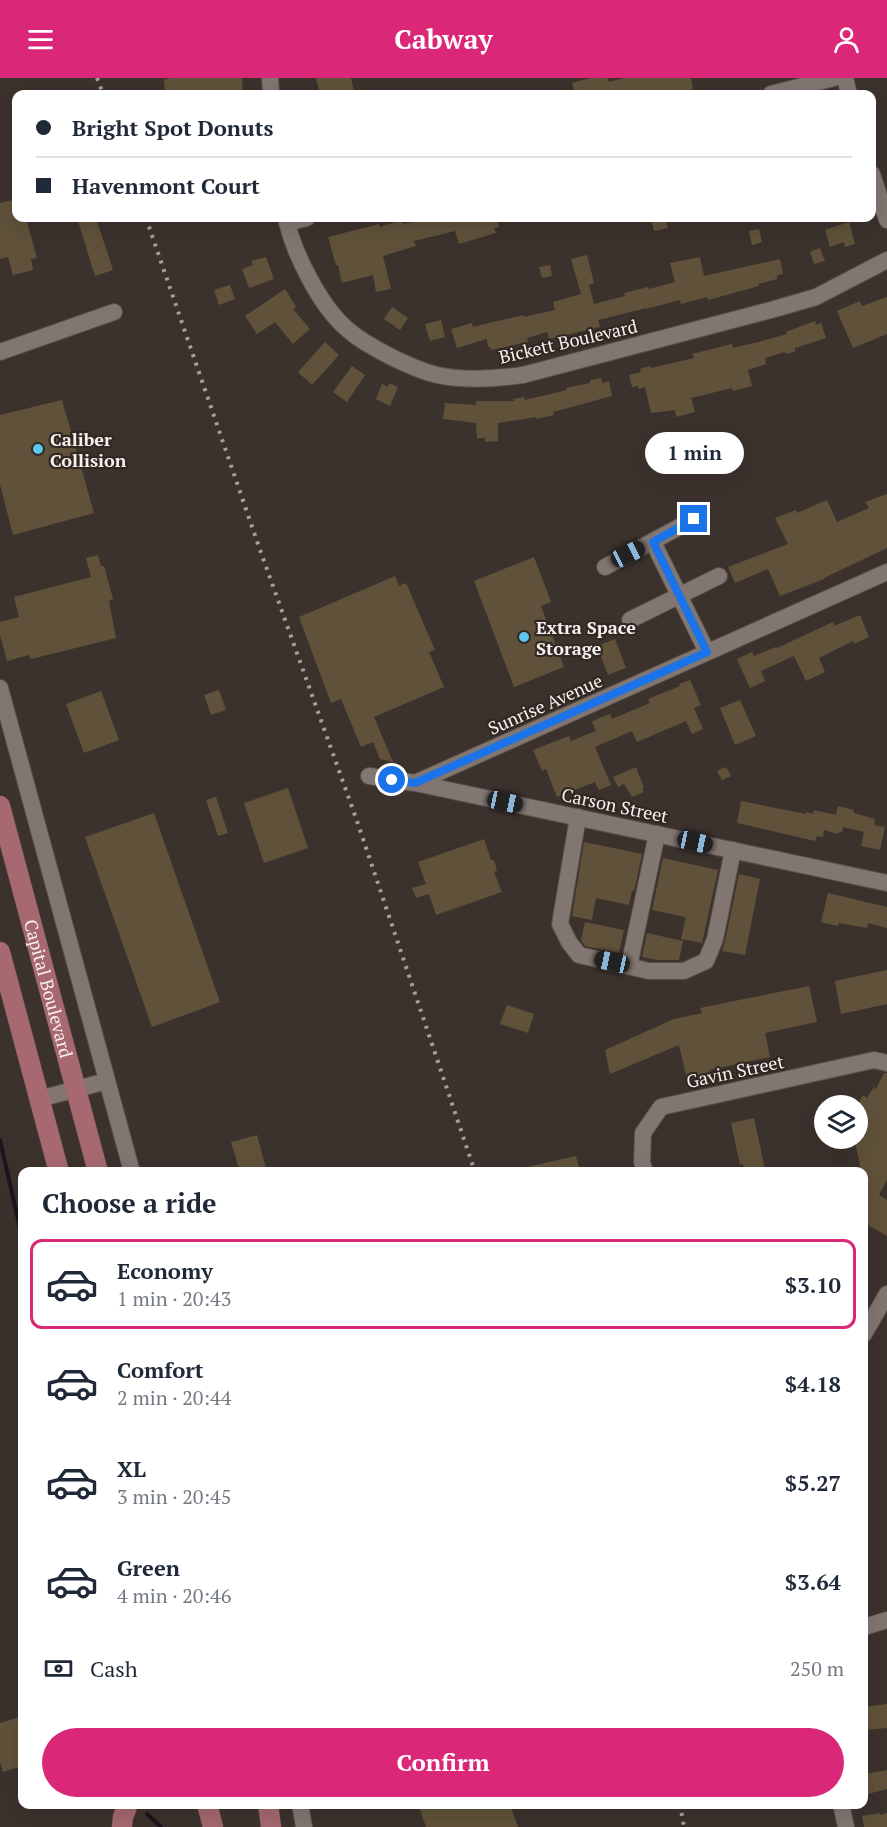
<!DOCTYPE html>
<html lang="en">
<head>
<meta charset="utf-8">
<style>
	body { margin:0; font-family:"PT Serif",serif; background:#f6f6f7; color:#1f2937; height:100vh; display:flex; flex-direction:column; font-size:22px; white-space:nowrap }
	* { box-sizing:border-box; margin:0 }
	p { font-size:20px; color:#747a83 }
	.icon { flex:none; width:33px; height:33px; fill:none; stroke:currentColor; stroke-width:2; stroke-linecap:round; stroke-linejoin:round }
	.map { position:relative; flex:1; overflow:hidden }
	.drawer { position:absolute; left:18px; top:1089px; width:850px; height:642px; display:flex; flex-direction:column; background:#fff; border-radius:12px; box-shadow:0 6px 24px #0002 }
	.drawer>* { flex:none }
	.top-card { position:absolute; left:12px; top:12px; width:864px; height:132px; border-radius:12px; box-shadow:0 6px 24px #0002; display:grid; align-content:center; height:132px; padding:0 24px; background:#fff }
	.fabs { position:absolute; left:814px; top:1017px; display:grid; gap:12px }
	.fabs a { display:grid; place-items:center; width:54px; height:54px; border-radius:50%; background:#fff; box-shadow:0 6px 24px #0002; font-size:30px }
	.end { position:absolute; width:27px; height:27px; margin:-14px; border:8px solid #1a73e8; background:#fff; box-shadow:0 0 0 3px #fff }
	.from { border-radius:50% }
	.bubble { position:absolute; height:42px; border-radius:21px; background:#fff; box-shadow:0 6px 24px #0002; font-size:20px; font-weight:700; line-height:42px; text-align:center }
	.car { position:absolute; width:18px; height:36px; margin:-18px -9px; border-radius:8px; box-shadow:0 0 4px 2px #0007; background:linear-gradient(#222 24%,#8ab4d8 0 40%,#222 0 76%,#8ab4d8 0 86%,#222 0) }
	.top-card b { display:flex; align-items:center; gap:21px; height:57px; font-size:22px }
	.top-card b+b { border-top:2px solid #e0e1e3 }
	.top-card i { width:15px; height:15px; background:#1f2937 }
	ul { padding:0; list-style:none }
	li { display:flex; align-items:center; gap:18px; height:90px; margin:0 12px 9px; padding:0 12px; border:3px solid transparent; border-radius:12px }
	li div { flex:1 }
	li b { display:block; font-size:22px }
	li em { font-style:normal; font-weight:700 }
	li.current { border-color:#db2777 }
	li>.icon { width:54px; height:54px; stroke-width:1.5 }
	h2 { padding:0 24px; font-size:27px; line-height:72px }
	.pay { display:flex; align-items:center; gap:15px; height:66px; padding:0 24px; font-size:22px }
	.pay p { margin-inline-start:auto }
	.action { display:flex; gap:12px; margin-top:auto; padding:12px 24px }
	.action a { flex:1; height:69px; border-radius:36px; background:#db2777; color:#fff; font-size:24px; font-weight:700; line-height:69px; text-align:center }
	header { display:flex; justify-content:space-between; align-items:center; height:78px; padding:0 24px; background:#db2777; color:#fff; font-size:27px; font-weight:700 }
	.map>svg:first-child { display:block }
</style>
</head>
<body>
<header><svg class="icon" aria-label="menu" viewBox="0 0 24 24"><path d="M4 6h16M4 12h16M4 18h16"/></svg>Cabway<svg class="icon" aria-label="person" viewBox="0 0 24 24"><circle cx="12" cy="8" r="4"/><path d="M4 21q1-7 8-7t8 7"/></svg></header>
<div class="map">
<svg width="887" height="1749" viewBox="0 0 887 1749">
	<rect width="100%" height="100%" fill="#3c322d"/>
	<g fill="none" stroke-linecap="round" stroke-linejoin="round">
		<g stroke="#24111f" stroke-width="4">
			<polyline points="0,1062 22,1159"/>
			<polyline points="147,1736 161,1749"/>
		</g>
	</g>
	<g fill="#60523a">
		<polygon points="170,0 242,0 243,16 165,16 164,2"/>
		<polygon points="316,0 351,0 354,13 341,16 320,16"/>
		<polygon points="591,0 607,0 609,4 624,0 691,0 693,11 679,15 678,12 662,16 649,16 648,14 637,16 575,16 572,5"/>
		<polygon points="16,121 16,140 26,140 37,180 31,181 33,192 13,197 8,179 0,181 0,125"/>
		<polygon points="77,140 96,140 113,192 95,198"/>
		<polygon points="432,140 497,140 499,149 494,150 496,155 459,166 455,153 414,163 416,168 383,178 391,211 376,214 373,197 342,205 338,187 336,187 333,177 328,159 379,146 380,149 402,142 403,146"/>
		<polygon points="658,140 665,140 668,150 654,153 651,141"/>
		<polygon points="849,144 855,166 845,169 844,164 830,169 825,152"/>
		<polygon points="759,151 762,164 752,167 749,153"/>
		<polygon points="820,170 825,183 814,186 810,174"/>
		<polygon points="587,177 594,205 589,207 594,226 625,218 624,215 648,209 649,211 675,204 670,185 700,179 704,198 780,181 783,196 777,197 777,201 758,206 759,208 730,216 708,222 707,219 681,226 680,222 646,231 646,230 598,242 600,249 549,261 547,254 527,260 528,264 491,272 490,269 488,269 487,261 457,270 451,251 472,245 473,249 523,237 524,239 555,232 553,224 581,216 571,181"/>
		<polygon points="266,179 274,201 249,210 242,191 253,187 251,183"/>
		<polygon points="550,187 552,198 542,200 539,189"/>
		<polygon points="230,207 235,221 219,227 214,212"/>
		<polygon points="285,211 296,229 293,231 310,251 293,266 275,244 257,256 245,238"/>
		<polygon points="887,219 887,256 853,270 837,233 860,223 862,228"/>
		<polygon points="392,229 408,240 400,252 384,241"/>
		<polygon points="441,242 445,259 430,263 425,246"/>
		<polygon points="815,243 816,247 821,245 826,260 795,270 795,274 786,276 785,274 765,280 766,286 748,292 752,308 733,313 732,310 691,320 695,334 676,339 675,332 651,335 645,309 639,311 638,308 632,309 629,297 641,294 640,291 650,288 651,290 694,280 692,276 732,266 733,270 762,263 787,256 786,254"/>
		<polygon points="325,264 339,277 312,307 298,294"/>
		<polygon points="352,288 365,297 347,324 333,314"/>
		<polygon points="601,300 602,305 609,303 612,318 553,334 554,337 537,341 536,339 498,345 498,363 485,364 485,360 477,360 476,345 443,341 445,325 476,327 476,323 514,323 513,321 524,319 525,322 567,312 566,310 590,305 590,302"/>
		<polygon points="389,305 398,309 390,328 376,321 382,306 388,309"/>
		<polygon points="62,322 94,435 13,457 0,406 0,337"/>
		<polygon points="887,416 887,470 824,500 824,501 780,518 768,491 735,505 728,489 788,466 775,440 796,432 797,435 827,422 837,444 869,430 865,424"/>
		<polygon points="98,477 101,488 104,488 113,521 109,523 116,560 31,581 29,577 7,583 0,557 0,544 19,539 14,519 91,499 86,480"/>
		<polygon points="534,479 551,524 541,528 564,589 514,609 474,503"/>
		<polygon points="395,498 399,508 406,505 435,572 429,574 444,609 374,639 393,684 380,681 373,664 361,669 341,621 331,625 299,539"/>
		<polygon points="860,537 869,559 854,566 853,563 819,580 825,594 806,603 794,578 761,593 765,603 750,610 737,581 752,574 754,578 776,569 777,570 833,544 834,548"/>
		<polygon points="615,561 626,590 608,597 597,568"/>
		<polygon points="690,602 701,627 694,630 703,651 692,656 686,643 637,664 632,653 595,669 611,707 599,712 595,704 557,719 546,691 542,693 533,672 569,658 571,663 596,653 592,644 597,641 610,636 612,641 650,625 648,621 680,608 679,606"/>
		<polygon points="219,612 226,632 211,637 204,617"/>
		<polygon points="101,613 119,662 84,675 66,626"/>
		<polygon points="740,622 756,658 735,667 720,630"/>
		<polygon points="636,689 644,710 642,711 644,714 632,719 624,706 618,709 613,699"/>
		<polygon points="726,689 731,698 722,702 717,693"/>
		<polygon points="288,710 308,770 264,785 244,725"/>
		<polygon points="216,719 228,755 218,758 206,722"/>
		<polygon points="741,723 806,736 806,734 813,736 814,732 836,737 838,728 854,732 854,735 875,741 874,747 885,749 880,772 861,768 864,754 843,749 842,754 839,754 838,756 824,752 823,759 817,758 815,763 737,745"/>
		<polygon points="154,735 220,924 152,949 85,759"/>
		<polygon points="484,761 491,782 494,782 497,793 494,794 502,814 436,837 429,816 416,820 412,810 426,806 418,784"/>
		<polygon points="584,764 642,776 634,813 632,813 629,827 596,820 592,842 572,838"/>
		<polygon points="663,780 718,792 702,865 681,861 686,839 652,832"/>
		<polygon points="739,796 760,801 745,877 722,873 725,863"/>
		<polygon points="828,815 887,829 887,850 868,845 867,850 839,845 838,848 821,844"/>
		<polygon points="585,844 624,852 619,875 585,868 581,862"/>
		<polygon points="647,855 683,863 679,882 658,882 642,879"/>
		<polygon points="887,892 887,926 841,936 835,903"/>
		<polygon points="809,908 817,944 765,955 770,979 709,992 710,995 687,1001 679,967 610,996 605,972 674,941 702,935 700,930"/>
		<polygon points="507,927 534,936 528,955 500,946"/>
		<polygon points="884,995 887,995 887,1102 879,1117 887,1122 887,1158 864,1145 864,1094 857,1094 860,1087 854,1060 858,1060 858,1026 863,1017 867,1020 874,1009 876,1011"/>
		<polygon points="754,1040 765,1091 744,1094 743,1086 740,1087 731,1045"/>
		<polygon points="257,1057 267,1094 240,1094 231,1064"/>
		<polygon points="576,1078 580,1094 527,1094 527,1089"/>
		<polygon points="887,1626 887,1650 864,1652 864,1629"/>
		<polygon points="22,1638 22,1688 3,1694 0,1684 0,1645"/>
		<polygon points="887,1692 887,1711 864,1717 864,1696"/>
		<polygon points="418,1726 510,1726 518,1749 426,1749"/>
		<polygon points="880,1735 880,1737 887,1735 887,1749 864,1749 862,1738"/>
	</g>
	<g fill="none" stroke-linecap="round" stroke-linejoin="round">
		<g stroke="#564e49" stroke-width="18">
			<g id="minor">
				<polyline points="270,0 271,16"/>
				<polyline points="845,0 849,16"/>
				<polyline points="771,16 834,0"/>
				<polyline points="872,96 887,142"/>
				<path d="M286 140C293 174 320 228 347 251 366 268 412 291 437 297 465 303 495 301 523 297L771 232 816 219 887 182"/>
				<polyline points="287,145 307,140"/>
				<polyline points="0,274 114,234"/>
				<polyline points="653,464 707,574"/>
				<polyline points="605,489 694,441"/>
				<polyline points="630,542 719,498"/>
				<polyline points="0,610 132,1094"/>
				<polyline points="369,698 415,705 887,805"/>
				<polyline points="415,705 887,494"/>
				<polyline points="578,739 560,846 569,864 579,877 649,893 684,893 706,883 715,861 733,772"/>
				<polyline points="629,888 657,756"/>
				<polyline points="39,1021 107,1003"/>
				<polyline points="645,1094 642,1084 643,1055 661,1029 874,982 887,985"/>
				<polyline points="864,1256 887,1216"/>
				<polyline points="864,1549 887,1542"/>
				<polyline points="300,1726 304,1749"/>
				<polyline points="841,1726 846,1749"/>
			</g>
		</g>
		<g stroke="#564e49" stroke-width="21">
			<g id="major">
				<path id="s1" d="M0 728 98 1094"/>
				<polyline points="0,874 59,1094"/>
				<polyline points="207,1726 213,1749"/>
				<polyline points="268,1726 271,1749"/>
				<polyline points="122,1749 123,1739 128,1726"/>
			</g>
		</g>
		<use href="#minor" stroke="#827671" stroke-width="16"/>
		<use href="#major" stroke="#a7686f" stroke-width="20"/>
		<g stroke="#a79f9b" stroke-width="4" stroke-dasharray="3 6" stroke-linecap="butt">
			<polyline points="97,0 103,16"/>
			<polyline points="146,140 259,469 357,743 475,1094"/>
			<polyline points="680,1726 684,1749"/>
		</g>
	</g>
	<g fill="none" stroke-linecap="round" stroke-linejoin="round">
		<polyline stroke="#1a73e8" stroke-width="8" points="392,702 415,705 707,574 653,464 694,441"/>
	</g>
	<g fill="#5cc7e8" stroke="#322823" stroke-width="2">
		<circle cx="38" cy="371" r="6"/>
		<circle cx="524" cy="559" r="6"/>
	</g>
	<g text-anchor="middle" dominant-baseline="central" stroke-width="4.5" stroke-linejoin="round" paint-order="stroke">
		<g font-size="18" fill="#f8f1ee" stroke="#322823">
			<text transform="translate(568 263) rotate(-13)">Bickett Boulevard</text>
			<text transform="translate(545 626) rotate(-24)">Sunrise Avenue</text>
			<text transform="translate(615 727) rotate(12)">Carson Street</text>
			<text stroke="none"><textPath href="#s1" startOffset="189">Capital Boulevard</textPath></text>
			<text transform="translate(735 993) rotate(-12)">Gavin Street</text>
		</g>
		<g font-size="18" font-weight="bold" fill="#f8f1ee" stroke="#322823" text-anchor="start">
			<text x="50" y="361">Caliber<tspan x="50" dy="21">Collision</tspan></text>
			<text x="536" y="549">Extra Space<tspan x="536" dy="21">Storage</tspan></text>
		</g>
	</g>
</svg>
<div class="fabs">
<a><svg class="icon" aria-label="layers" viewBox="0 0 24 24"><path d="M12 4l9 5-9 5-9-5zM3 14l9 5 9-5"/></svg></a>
</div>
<i class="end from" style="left:392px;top:702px"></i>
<i class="end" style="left:694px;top:441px"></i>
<div class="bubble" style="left:645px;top:354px;width:99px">1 min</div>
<i class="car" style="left:628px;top:476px;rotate:63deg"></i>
<i class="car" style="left:505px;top:724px;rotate:102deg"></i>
<i class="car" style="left:695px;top:764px;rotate:102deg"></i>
<i class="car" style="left:612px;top:884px;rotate:282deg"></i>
<div class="top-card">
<b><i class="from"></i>Bright Spot Donuts</b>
<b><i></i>Havenmont Court</b>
</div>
<section class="drawer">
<h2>Choose a ride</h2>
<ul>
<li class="current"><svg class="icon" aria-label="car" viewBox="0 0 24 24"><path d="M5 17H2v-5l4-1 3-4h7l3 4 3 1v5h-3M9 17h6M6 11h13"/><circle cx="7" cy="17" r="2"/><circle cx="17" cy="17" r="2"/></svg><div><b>Economy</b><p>1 min · 20:43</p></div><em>$3.10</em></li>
<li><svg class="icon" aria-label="car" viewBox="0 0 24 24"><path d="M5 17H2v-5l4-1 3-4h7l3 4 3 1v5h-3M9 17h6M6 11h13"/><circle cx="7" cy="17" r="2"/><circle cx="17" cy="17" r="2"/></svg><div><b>Comfort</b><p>2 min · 20:44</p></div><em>$4.18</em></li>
<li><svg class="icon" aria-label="car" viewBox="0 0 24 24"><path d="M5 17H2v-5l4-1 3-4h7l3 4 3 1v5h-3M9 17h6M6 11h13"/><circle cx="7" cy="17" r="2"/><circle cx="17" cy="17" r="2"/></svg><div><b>XL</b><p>3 min · 20:45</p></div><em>$5.27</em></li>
<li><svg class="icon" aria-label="car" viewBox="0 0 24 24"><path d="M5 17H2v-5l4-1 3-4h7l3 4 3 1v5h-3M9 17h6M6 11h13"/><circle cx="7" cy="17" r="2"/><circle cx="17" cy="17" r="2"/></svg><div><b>Green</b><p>4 min · 20:46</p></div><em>$3.64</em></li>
</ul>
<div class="pay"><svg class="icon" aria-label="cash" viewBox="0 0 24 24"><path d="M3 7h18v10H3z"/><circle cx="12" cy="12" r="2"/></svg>Cash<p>250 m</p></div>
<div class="action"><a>Confirm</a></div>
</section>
</div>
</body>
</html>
